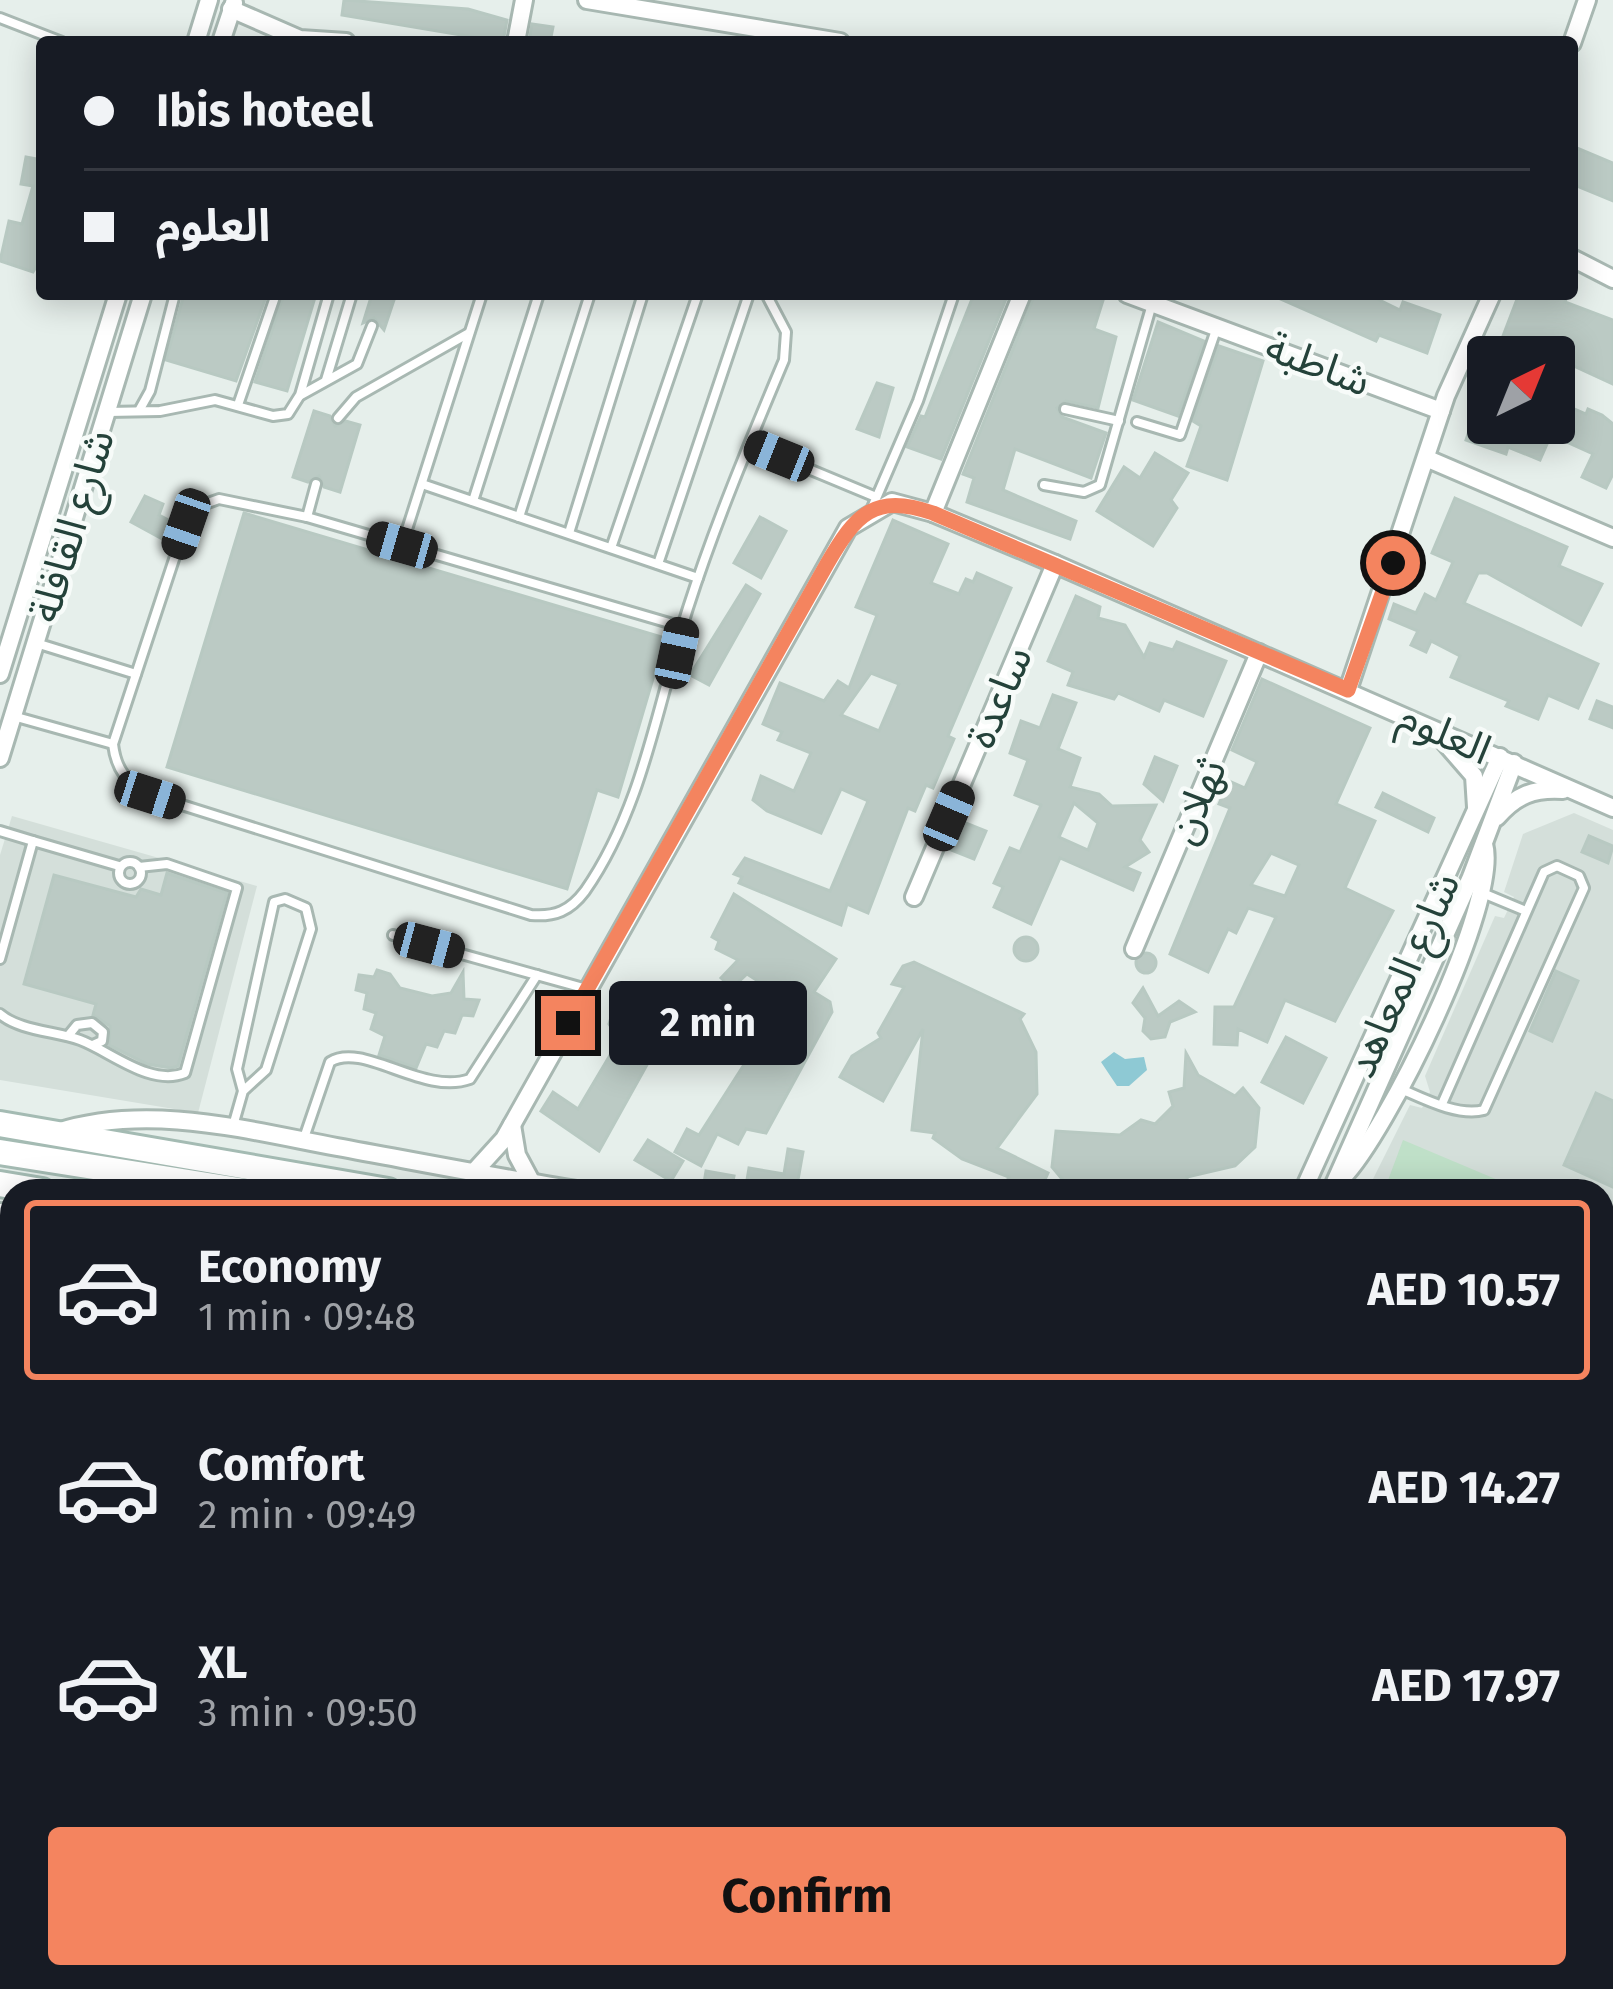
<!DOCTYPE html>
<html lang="en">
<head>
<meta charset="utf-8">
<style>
	body { margin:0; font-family:"Fira Sans","Noto Sans Arabic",sans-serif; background:#20242c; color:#f1f3f6; height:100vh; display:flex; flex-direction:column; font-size:45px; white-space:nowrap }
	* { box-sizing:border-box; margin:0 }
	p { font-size:39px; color:#9ea1a6 }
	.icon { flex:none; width:66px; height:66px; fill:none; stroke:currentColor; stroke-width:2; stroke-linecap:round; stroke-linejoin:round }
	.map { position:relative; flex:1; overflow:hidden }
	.drawer { position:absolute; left:0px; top:1179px; width:1614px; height:810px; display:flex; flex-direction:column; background:#171b24; border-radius:36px 36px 0 0; box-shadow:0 6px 30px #0003 }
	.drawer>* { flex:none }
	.guide { position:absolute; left:36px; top:36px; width:1542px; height:264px; border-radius:12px; box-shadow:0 6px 30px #0003; display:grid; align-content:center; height:264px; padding:0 48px; background:#171b24 }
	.needle { width:78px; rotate:43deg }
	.buttons { position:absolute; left:1467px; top:336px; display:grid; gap:24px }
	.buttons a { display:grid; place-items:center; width:108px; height:108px; border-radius:12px; background:#171b24; box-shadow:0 6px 30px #0003; font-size:60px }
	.end { position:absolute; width:54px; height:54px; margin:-27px; border:15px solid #f4845f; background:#111; box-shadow:0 0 0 6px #111 }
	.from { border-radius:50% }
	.bubble { position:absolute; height:84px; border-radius:12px; background:#171b24; box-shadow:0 6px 30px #0003; font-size:39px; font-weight:700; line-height:84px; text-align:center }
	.car { position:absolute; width:36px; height:72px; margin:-36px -18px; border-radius:15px; box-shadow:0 0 9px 3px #0007; background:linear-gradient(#222 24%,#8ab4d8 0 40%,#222 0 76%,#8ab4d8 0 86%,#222 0) }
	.guide b { display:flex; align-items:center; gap:42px; height:114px; font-size:45px }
	.guide b+b { border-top:3px solid #363941 }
	.guide i { width:30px; height:30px; background:#f1f3f6 }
	ul { padding:21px 0 0; list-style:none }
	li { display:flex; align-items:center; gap:36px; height:180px; margin:0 24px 18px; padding:0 24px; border:6px solid transparent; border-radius:12px }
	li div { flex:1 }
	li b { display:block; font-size:45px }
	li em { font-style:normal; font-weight:700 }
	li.selected { border-color:#f4845f }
	li>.icon { width:108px; height:108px; stroke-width:1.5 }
	.action { display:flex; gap:24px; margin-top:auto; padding:24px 48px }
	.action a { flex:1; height:138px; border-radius:12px; background:#f4845f; color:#111; font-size:48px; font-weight:700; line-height:138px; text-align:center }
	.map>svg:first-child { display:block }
</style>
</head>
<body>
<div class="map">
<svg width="1613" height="1989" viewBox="0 0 1613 1989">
	<rect width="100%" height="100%" fill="#e6efeb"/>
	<g fill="#d4dfda">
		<polygon points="1574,813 1613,830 1613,1337 1602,1334 1602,1191 1367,1191 1410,1105 1422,1108 1430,1092 1425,1076 1495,916 1504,918 1514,897 1504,892 1523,834"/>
		<polygon points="12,816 257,886 198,1113 0,1080 0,855"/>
	</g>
	<g fill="#bfe0c8">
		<polygon points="1403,1140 1524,1191 1384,1191"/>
		<polygon points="602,1977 752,1977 747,1989 600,1989"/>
	</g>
	<polygon fill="#8ec9d4" points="1114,1052 1125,1059 1144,1057 1147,1070 1129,1086 1117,1086 1101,1062"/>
	<g fill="#bbcac4" stroke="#b8c9c2" stroke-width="3" fill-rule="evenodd">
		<polygon points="344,0 468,9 507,20 503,42 342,15"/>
		<polygon points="532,24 553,27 550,42 529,42"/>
		<polygon points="1572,146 1613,163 1613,201 1572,184"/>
		<polygon points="26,157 42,160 42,257 33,272 0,261 9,221 22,224 33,186 21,184"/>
		<polygon points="184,294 267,294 236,381 166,360"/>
		<polygon points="284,294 316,294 287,391 255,382"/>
		<polygon points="372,294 396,294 384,330 374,318 363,323"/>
		<polygon points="974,294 1008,294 941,459 907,447 921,416 925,417"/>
		<polygon points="1035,294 1105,294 1094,329 1116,337 1098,408 1066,401 1057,408 1062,417 1106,433 1091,478 1015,449 1003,490 1076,521 1070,539 967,502 974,478 963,474"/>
		<polygon points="1269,294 1367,294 1400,310 1403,302 1440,315 1427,353 1379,335 1376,341"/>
		<polygon points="1519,294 1568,294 1565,302 1613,320 1613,384 1554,357 1521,357 1498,349"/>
		<polygon points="1158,322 1204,341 1178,416 1133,400"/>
		<polygon points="1219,346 1263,361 1227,480 1187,466 1201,426 1193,421"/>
		<polygon points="877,383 893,388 879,437 857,429"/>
		<polygon points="1485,383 1488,423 1554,423 1554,400 1586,414 1588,409 1602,415 1613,424 1613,474 1606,488 1582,477 1593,454 1551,435 1540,460 1508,447 1506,454 1466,440"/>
		<polygon points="314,411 330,416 335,426 346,421 360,425 340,492 324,487 319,476 308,482 293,477"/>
		<polygon points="1155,453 1188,473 1171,500 1177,508 1153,546 1097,511 1124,467 1140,478"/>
		<polygon points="145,496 163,504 159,515 172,522 164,540 131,522"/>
		<polygon points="1455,498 1567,547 1559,566 1602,584 1581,625 1487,573 1478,573 1464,603 1598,664 1578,708 1548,695 1538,719 1506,706 1509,701 1451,677 1460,656 1431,641 1426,652 1411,645 1418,631 1389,619 1394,604 1416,613 1425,594 1436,600 1453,562 1432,553"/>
		<polygon points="244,513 665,638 618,797 597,790 567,889 167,767"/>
		<polygon points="760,517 786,531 761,578 734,563"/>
		<path d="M893 520 948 544 931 583 959 594 966 579 973 582 977 573 1011 588 948 736 954 739 933 788 926 785 915 811 908 808 868 913 847 904 841 925 739 883 742 877 734 874 745 858 830 891 868 801 841 789 821 833 767 811 753 800 761 776 794 791 811 753 778 740 782 732 763 724 780 683 824 701 838 681 849 688 877 615 856 607ZM871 673 899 684 879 731 841 715Z"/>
		<polygon points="746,585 760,594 709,685 690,675"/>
		<polygon points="1076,596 1100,607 1098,618 1125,625 1144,657 1150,643 1173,650 1177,642 1226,661 1203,716 1164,700 1159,711 1118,693 1114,699 1068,685 1073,672 1048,661"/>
		<path d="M1262 679 1370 728 1336 804 1375 821 1345 888 1393 911 1335 1021 1285 1000 1267 1042 1238 1029 1237 1045 1214 1044 1215 1007H1234L1276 917 1248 908 1236 933 1228 929 1208 972 1170 954 1230 808 1219 804 1229 781 1245 788 1257 762 1232 750ZM1271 853 1299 865 1285 896 1251 885Z"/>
		<path d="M1053 695 1076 703 1058 749 1080 758 1070 787 1099 794 1112 806 1156 805 1140 840 1149 852 1125 867 1140 873 1133 890 1060 858 1031 924 994 907 1003 887 994 883 1010 848 1020 852 1041 805 1015 795 1028 760 1010 753 1021 721 1040 728ZM1074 803 1098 823 1088 850 1059 837Z"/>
		<polygon points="1597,701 1613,707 1613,728 1590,719"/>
		<polygon points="1155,757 1177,766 1163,801 1144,784"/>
		<polygon points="1383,793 1434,818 1428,832 1376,807"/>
		<polygon points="963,822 986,831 974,859 951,850"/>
		<polygon points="1589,836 1613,846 1608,863 1582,852"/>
		<polygon points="167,873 227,893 178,1066 171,1068 147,1064 109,1045 110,1026 93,1015 96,1004 24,984 54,875 136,897 141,889 161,895"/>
		<polygon points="734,894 836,959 814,992 830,1002 832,1012 766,1133 746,1129 738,1144 717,1134 701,1166 675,1152 687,1129 699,1135 754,1049 762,1054 792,1003 747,974 732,988 721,978 738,960 716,949 719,941 712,937"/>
		<circle cx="1026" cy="949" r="12"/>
		<circle cx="1146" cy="963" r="10"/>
		<polygon points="914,962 1024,1014 1020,1019 1036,1052 1037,1094 997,1148 1048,1173 1040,1191 1002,1191 1009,1177 962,1159 933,1138 935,1133 912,1130 923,1029 883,1101 840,1077 852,1056 881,1038 878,1033 904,987 892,984 903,966"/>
		<polygon points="377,970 390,974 400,988 432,996 451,993 463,972 464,999 479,1000 473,1016 462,1015 455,1033 444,1031 437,1047 426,1044 416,1068 379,1055 385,1036 371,1029 376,1013 364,1009 367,993 356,990 359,975 374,977"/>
		<polygon points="1556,971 1578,981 1552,1041 1530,1031"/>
		<polygon points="1143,988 1158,1016 1179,1001 1195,1012 1170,1022 1165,1037 1151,1039 1143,1031 1145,1018 1133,1003"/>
		<polygon points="646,989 678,1009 599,1151 541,1111 553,1092 578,1109 619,1040 609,1024 612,1014 633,1011"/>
		<polygon points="1286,1037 1326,1058 1303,1103 1262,1082"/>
		<polygon points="1186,1053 1198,1075 1235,1096 1243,1088 1259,1108 1255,1147 1235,1166 1187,1177 1188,1191 1072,1191 1052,1167 1056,1131 1120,1135 1141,1120 1155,1124 1173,1106 1169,1092 1184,1088"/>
		<polygon points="1596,1093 1613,1101 1613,1187 1564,1165"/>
		<polygon points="648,1140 683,1161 671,1181 635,1160"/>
		<polygon points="788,1149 803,1152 796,1191 746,1186 749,1168 784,1174"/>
		<polygon points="706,1171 734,1176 731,1191 703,1189"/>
	</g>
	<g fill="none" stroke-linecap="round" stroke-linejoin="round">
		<g stroke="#a8b8b2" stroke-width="14">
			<g id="service">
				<polyline points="0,18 62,42"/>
				<polyline points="326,380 352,294"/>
				<polyline points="301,395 357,364 372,326"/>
				<polyline points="238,405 276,294"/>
				<polyline points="140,409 150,391 175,294"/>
				<polyline points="1065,409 1119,421"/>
				<polyline points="108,412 160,411 215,400 273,416 288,414 300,395 329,294"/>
				<polyline points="338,418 356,397 469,333"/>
				<polyline points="1137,422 1180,435 1217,327"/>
				<polyline points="751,445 876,497"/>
				<polyline points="422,484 698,578"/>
				<polyline points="1044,485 1084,492 1100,485 1152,304"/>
				<polyline points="473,501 539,294"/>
				<polyline points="871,510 918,401 954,294"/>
				<polyline points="307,517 316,484"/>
				<polyline points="519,517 590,294"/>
				<polyline points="569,533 643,294"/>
				<polyline points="402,545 482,294"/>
				<polyline points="611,548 698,294"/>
				<polyline points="658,564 749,294"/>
				<path d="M683 627 307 517 219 499 205 504 186 523 113 744C116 770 127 783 150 795L531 915C555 917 570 911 585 891 643 808 658 702 688 608 715 524 750 441 784 360L786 332 766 294"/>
				<polyline points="36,643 136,674"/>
				<polyline points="13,716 113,744"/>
				<polyline points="0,831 33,841"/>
				<circle cx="130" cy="873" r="11"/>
				<polyline points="1485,894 1526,911"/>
				<polyline points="393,935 587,989"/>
				<polyline points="0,959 33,841 119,866"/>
				<path d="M0 1014C20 1031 55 1031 80 1040 110 1051 150 1087 185 1073L237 888 167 864 139 867"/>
				<polyline points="68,1036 77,1025 92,1023 103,1032 102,1041 93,1045"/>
				<path d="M1401 1089C1424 1099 1459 1117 1484 1110L1584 888 1579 876 1557 866 1544 872 1442 1104"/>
				<polyline points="233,1126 243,1091 237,1069 274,902 285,899 306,908 311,929 266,1070 243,1091"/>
				<path d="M304 1138 330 1062C363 1041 423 1096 470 1079L537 975"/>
				<polyline points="1602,1544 1613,1545"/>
				<polyline points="1602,1584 1613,1586"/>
			</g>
		</g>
		<g stroke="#a8b8b2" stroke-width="22">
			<g id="minor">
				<polyline points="587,0 840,42"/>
				<polyline points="231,9 300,39 346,42"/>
				<polyline points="196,42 209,0"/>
				<polyline points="221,42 234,3"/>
				<polyline points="516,42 524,0"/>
				<polyline points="1572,43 1587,0"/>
				<polyline points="1572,258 1613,279"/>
				<polyline points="1127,294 1441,411"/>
				<polyline points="1428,459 1613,538"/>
				<polyline points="933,513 1022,294"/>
				<polyline points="0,674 118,294"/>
				<polyline points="1348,690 1446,396 1492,294"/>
				<polyline points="1441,738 1474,776 1476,807"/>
				<polyline points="0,758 143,294"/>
				<path d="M1497 817C1516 795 1534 788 1563 790"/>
				<polyline points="914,897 1055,564"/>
				<polyline points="1134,949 1259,653"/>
				<polyline points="512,1125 517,1155 532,1183"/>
				<path d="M57 1132C148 1103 246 1130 337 1147 419 1162 500 1178 582 1191"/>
				<polyline points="474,1172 504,1139 848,528 892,502 933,513 1055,564 1613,808"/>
				<path d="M1342 1178C1386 1134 1501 901 1484 844"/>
				<polyline points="1303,1191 1500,757"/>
				<polyline points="1331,1191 1471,877 1514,763"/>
				<polyline points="0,1212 12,1214"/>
				<polyline points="1602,1477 1613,1479"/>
				<polyline points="0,1656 4,1659"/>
				<polyline points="0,1770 12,1776"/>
				<polyline points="875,1977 904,1989"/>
				<polyline points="1202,1977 1270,1989"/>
				<polyline points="2,1978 67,1989"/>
				<polyline points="0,1988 12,1914"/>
				<polyline points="134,1989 136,1977"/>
				<polyline points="356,1989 358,1977"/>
				<polyline points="577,1989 579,1977"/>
				<polyline points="782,1989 787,1977"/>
				<polyline points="1334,1989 1360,1989"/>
			</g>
		</g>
		<g stroke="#a8b8b2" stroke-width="27">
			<polyline id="tertiary" points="968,1989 973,1977"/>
		</g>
		<g stroke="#a4bbb3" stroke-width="30">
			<g id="secondary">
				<polyline points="0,1124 388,1191"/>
				<polyline points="0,1152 245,1191"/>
				<polyline points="0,1184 42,1191"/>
				<polyline points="1602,1376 1613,1378"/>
				<polyline points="1602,1419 1613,1421"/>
				<polyline points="1602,1446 1613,1448"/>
			</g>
		</g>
		<use href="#service" stroke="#fff" stroke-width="8"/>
		<use href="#minor" stroke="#fff" stroke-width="16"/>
		<use href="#tertiary" stroke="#fff" stroke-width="21"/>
		<use href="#secondary" stroke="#fff" stroke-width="24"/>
	</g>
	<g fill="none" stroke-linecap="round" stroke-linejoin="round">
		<path stroke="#f4845f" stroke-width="15" d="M568 1023 827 564C856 514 874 493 933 513L1348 690 1393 563"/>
	</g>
	<g text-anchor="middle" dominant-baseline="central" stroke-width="9" stroke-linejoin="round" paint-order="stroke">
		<g font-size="42" fill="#24423a" stroke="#f7fbf9">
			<text transform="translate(1318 364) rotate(21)">شاطبة</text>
			<text transform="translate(72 526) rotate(-73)">شارع القافلة</text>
			<text transform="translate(999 697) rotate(-67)">ساعدة</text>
			<text transform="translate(1445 733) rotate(24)">العلوم</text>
			<text transform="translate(1197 801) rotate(-67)">ثهلان</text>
			<text transform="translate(1403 975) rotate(-66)">شارع المعاهد</text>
		</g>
	</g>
</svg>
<div class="buttons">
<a><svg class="needle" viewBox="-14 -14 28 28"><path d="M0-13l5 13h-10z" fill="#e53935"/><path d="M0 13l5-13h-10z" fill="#9ea1a6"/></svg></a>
</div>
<i class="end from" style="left:1393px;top:563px"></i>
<i class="end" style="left:568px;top:1023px"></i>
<div class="bubble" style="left:609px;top:981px;width:198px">2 min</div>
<i class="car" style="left:779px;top:456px;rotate:292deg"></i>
<i class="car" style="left:186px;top:524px;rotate:199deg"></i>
<i class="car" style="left:402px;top:545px;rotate:286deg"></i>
<i class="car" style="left:677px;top:653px;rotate:12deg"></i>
<i class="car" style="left:150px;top:795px;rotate:108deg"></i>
<i class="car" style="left:949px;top:816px;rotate:23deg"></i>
<i class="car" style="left:429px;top:945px;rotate:105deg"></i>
<div class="guide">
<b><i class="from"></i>Ibis hoteel</b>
<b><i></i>العلوم</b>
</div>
<section class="drawer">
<ul>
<li class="selected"><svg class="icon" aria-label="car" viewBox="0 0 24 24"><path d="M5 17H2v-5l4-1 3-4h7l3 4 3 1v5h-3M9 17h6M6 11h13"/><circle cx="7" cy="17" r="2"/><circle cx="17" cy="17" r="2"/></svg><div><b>Economy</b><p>1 min · 09:48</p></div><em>AED 10.57</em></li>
<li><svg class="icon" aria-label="car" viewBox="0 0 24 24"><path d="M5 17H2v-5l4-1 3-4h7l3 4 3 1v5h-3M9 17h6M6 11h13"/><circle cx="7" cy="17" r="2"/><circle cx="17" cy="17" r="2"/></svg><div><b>Comfort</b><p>2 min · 09:49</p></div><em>AED 14.27</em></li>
<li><svg class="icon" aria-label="car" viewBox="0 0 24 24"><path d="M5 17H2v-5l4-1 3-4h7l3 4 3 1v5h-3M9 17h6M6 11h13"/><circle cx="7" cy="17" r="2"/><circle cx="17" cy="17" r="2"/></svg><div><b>XL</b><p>3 min · 09:50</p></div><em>AED 17.97</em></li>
</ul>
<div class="action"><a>Confirm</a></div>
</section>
</div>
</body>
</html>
